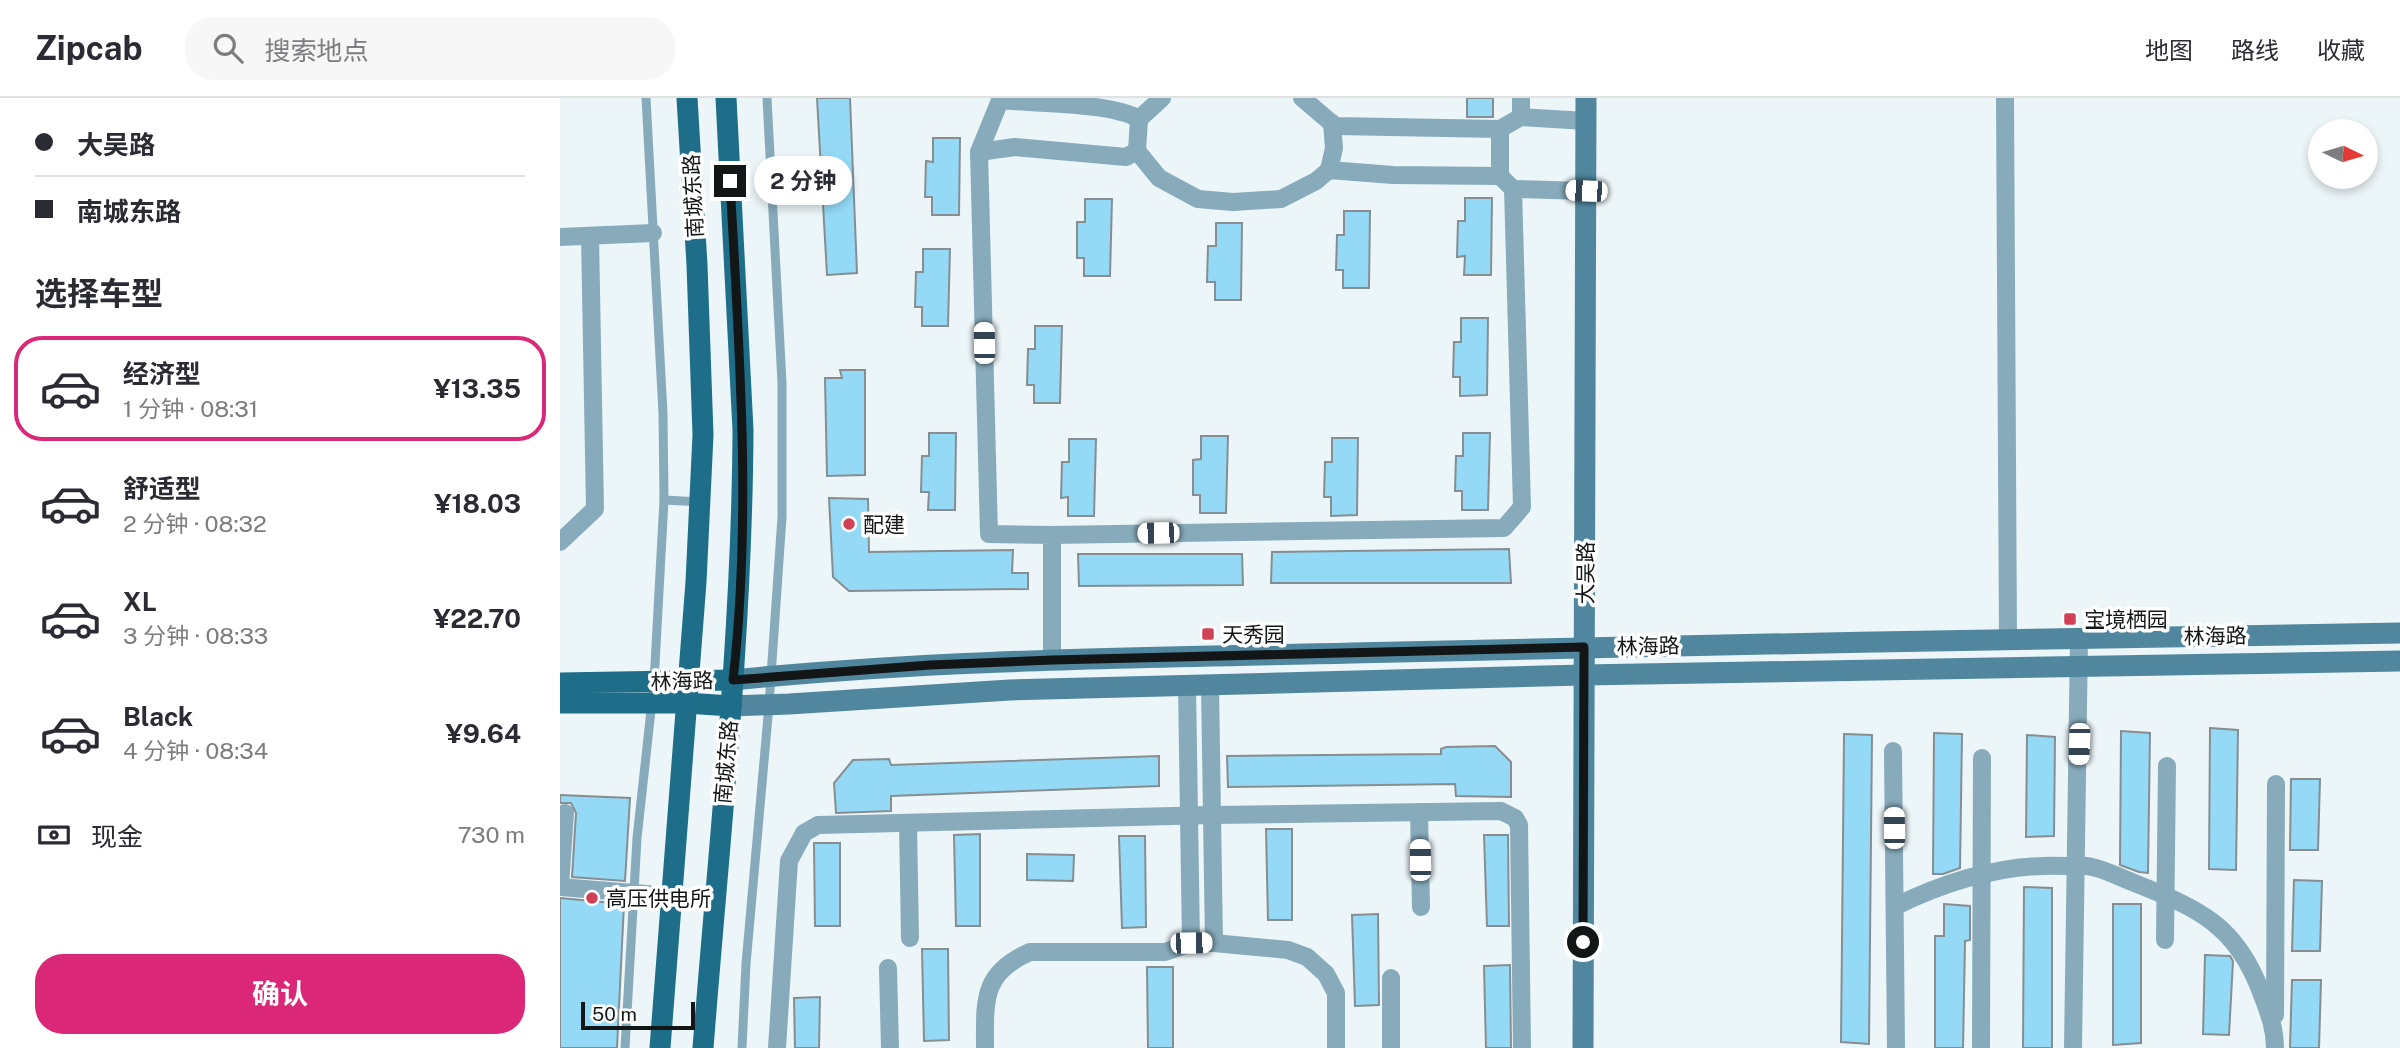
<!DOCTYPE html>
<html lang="zh">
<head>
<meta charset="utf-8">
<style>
	body { margin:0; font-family:"Public Sans","Noto Sans SC",sans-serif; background:#f7f7f7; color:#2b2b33; height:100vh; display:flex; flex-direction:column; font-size:26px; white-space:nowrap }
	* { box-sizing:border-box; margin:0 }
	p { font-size:23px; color:#7c7c81 }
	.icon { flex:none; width:38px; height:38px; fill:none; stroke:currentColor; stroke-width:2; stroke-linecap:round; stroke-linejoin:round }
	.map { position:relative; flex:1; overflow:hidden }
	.side { display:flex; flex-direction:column; background:#fff; width:560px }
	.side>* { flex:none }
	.guide { display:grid; align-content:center; height:154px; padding:0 35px; background:#fff }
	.needle { width:46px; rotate:95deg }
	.buttons { position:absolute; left:1748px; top:21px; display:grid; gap:14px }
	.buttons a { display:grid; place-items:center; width:70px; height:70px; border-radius:50%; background:#fff; box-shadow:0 4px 10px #0003; font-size:35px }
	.scale { position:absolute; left:21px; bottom:18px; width:114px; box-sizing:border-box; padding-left:7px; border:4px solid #131617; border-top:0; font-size:19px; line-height:24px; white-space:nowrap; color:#131617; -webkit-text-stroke:5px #fff; paint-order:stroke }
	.end { position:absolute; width:32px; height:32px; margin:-16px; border:9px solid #131617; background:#fff; box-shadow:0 0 0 4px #fff }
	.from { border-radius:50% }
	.bubble { position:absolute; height:49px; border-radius:24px; background:#fff; box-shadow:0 4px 10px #0003; font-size:23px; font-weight:700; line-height:49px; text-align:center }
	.car { position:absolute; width:21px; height:42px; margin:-21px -10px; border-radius:9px; box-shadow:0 0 5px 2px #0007; background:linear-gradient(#fff 24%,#345 0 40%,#fff 0 76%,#345 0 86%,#fff 0) }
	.guide b { display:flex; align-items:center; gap:24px; height:66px; font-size:26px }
	.guide b+b { border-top:2px solid #e1e1e2 }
	.guide i { width:18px; height:18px; background:#2b2b33 }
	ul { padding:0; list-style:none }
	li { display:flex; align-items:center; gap:21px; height:105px; margin:0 14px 10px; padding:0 21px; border:4px solid transparent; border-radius:28px }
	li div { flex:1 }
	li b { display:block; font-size:26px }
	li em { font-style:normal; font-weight:700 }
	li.active { border-color:#db2777 }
	li>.icon { width:63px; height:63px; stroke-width:1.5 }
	h2 { padding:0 35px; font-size:32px; line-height:84px }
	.pay { display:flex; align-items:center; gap:18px; height:77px; padding:0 35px; font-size:26px }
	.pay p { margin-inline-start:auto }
	.cta { display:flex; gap:14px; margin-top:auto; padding:14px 35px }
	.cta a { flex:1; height:80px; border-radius:28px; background:#db2777; color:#fff; font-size:28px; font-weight:700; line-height:80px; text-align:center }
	header { display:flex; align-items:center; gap:42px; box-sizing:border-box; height:98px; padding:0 35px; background:#fff; border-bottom:2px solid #e1e1e2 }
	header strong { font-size:33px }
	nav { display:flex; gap:38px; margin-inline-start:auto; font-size:24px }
	.search { width:490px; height:63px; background:#f7f7f7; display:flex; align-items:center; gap:18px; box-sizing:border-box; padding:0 24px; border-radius:28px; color:#7c7c81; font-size:26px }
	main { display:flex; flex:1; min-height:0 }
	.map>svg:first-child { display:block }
</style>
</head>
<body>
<header>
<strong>Zipcab</strong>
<div class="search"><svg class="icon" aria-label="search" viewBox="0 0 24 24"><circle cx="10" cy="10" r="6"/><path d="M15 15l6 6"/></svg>搜索地点</div>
<nav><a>地图</a><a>路线</a><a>收藏</a></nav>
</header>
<main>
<section class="side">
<div class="guide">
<b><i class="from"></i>大吴路</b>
<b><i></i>南城东路</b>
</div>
<h2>选择车型</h2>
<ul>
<li class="active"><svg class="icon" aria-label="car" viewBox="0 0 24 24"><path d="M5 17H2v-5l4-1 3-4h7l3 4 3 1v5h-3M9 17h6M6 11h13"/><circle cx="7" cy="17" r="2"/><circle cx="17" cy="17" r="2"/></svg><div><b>经济型</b><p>1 分钟 · 08:31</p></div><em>¥13.35</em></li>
<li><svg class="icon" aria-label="car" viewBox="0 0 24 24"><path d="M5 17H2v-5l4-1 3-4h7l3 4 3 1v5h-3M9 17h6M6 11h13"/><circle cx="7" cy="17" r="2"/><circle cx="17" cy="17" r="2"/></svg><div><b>舒适型</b><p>2 分钟 · 08:32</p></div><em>¥18.03</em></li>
<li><svg class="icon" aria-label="car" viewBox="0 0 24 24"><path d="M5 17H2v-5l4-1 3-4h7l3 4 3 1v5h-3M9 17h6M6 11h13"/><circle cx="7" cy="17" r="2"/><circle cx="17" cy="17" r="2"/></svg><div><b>XL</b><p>3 分钟 · 08:33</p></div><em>¥22.70</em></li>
<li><svg class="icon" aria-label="car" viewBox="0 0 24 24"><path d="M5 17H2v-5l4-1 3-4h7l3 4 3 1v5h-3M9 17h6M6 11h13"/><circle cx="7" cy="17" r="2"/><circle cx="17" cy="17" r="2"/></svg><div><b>Black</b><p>4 分钟 · 08:34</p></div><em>¥9.64</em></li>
</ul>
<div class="pay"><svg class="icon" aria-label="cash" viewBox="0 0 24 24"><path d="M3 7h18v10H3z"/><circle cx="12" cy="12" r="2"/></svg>现金<p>730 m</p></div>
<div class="cta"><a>确认</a></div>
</section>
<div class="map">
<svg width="1840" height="950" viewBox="0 0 1840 950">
	<rect width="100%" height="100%" fill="#ecf5f8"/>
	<g fill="#94daf7" stroke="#868e91" stroke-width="2">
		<polygon points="257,0 290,0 297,175 267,177"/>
		<rect x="907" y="0" width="26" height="19"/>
		<polygon points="373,40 400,40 399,117 372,117 372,99 365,99 366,63 373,64"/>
		<polygon points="905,100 932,100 931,177 904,177 905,158 897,159 898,123 905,123"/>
		<polygon points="525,101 552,101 550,178 524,178 524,160 517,160 517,124 525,124"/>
		<polygon points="784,113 810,113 809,190 783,190 783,172 776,172 777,137 784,137"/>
		<polygon points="656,125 682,125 681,202 655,202 655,184 647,184 648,148 656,148"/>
		<polygon points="363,151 390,151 388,228 362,228 362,209 355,209 356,174 363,174"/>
		<polygon points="901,220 928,220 927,297 900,298 900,279 893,279 894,244 901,244"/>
		<polygon points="475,228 502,228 500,305 474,305 474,287 467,287 468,251 475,251"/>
		<polygon points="280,272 305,272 305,377 267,378 265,280 282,280"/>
		<polygon points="369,335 396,335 395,412 368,412 369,394 361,394 362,358 369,358"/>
		<polygon points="903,335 930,335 928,412 902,412 902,393 895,393 896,358 903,358"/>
		<polygon points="641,338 668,338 666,415 640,415 640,397 633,397 633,362 641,361"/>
		<polygon points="772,340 798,340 797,417 771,418 771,399 764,399 765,364 772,364"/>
		<polygon points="509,341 536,341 534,418 508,418 508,399 501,400 502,364 509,364"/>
		<polygon points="269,400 308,401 309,454 453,452 452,475 468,475 468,491 289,493 273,479"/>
		<polygon points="949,451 951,485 711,485 712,454"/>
		<polygon points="518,456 682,456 683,487 519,488"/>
		<polygon points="1650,630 1678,632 1676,772 1649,771"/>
		<polygon points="1561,633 1590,635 1588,775 1579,774 1560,767"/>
		<polygon points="1374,635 1402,636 1400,770 1383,776 1373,776"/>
		<polygon points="1284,636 1312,637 1309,946 1281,944"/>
		<polygon points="1467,637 1495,639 1494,738 1466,739"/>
		<polygon points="935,648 951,664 951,699 896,698 895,686 668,689 667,658 881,656 881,651 886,649"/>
		<polygon points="599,658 599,688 331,698 331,713 276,715 274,685 293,662 329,661 331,667"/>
		<polygon points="1731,681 1760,681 1758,752 1730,752"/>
		<polygon points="0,697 70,700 65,783 12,779 16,715 11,705 0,705"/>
		<polygon points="706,731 732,731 732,822 708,822"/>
		<polygon points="420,736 420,828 396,828 394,737"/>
		<polygon points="924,737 948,737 949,828 927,828"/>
		<polygon points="559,738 585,738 586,829 562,830"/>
		<polygon points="254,745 280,745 280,828 255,828"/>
		<polygon points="467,756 514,757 513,783 467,782"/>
		<polygon points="1734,782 1762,783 1760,853 1732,853"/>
		<polygon points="1464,789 1492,790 1492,950 1463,950"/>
		<polygon points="0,800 64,806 57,950 0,950"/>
		<polygon points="1384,806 1410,808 1410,842 1405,843 1403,950 1375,950 1375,838 1384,838"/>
		<polygon points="1553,806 1581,806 1581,945 1553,947"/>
		<polygon points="818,816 819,907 795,908 792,817"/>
		<polygon points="362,851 388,851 389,942 364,943"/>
		<polygon points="1645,857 1670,858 1673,863 1669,937 1643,936"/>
		<polygon points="950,867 951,950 926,950 924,868"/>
		<polygon points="587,869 613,869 613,950 588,950"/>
		<polygon points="1732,882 1761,882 1759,950 1730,950"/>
		<polygon points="260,899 259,950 235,950 234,900"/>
	</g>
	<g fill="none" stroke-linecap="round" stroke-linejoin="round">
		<g stroke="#87abbb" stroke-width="9">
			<polyline points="104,402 141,404"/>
			<polyline points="65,950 77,740 94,585 104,402 103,315 86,0"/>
			<polyline points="182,950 186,866 209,607 222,419 222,285 207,0"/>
		</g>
		<g stroke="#87abbb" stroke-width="18">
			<polyline points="441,0 419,54 429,436 492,437 492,563"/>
			<polyline points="602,0 579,21 577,53 599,80 638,101 673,104 721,101 756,83 769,72 833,77 940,78 953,91"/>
			<polyline points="742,0 775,28 940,31 961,19"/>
			<polyline points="961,0 961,19 1026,23"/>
			<polyline points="1445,0 1448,542"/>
			<path d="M440 2C476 6 551 4 579 21"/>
			<polyline points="940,31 940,78"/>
			<polyline points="419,54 455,49 566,59 577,53"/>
			<polyline points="769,72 774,50 772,25"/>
			<polyline points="0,139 93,135"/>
			<polyline points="492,437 944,430 962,409 953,91 1026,93"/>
			<polyline points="0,444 35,411 30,138"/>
			<polyline points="627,588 631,845"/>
			<polyline points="650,588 654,845"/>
			<polyline points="1333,653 1336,950"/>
			<polyline points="859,714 861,809"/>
			<polyline points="348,725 350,840"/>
			<polyline points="0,788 5,715"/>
			<polyline points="0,789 111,798"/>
			<path d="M1336 808C1389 782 1446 765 1506 768 1514 768 1524 767 1532 769 1547 772 1563 781 1577 786 1639 811 1676 827 1701 894 1708 913 1715 929 1715 950"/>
			<polyline points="1605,842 1607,668"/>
			<polyline points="328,870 330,950"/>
			<polyline points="831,880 831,950"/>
			<polyline points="1715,917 1716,686"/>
			<polyline points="217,950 229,763 244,735 258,727 652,717 941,713 955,720 959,727 962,950"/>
			<path d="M425 950C425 904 421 875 470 854H605L631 845H654L728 852 747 859 766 876 776 895V950"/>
			<polyline points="1421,950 1422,660"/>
			<polyline points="1513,950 1519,541"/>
		</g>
		<g stroke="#50879e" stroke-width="21">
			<path d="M173 582C378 561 586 560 792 555 1141 546 1491 541 1840 535"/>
			<polyline points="171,608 229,606 450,592 1023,577 1840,563"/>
			<polyline points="1023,950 1026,0"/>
		</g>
		<g stroke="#1e6e89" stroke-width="21">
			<polyline points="0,585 173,582"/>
			<polyline points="0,605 126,605 171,608"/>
			<polyline points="100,950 136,484 143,337 137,167 127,0"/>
			<path d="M143 950C159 744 182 539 183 332L166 0"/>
		</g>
	</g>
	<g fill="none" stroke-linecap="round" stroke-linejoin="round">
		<path stroke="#131617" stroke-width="9" d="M170 83C179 249 192 416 173 582L370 567 492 562 1024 549 1023 844"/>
	</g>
	<g fill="#d14156" stroke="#fff" stroke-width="2.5">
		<circle cx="289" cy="426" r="7"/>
		<rect x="1503" y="514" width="14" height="14" rx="3.5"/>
		<rect x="641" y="529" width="14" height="14" rx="3.5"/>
		<circle cx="32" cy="800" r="7"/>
	</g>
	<g text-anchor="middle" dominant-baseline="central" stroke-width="7" stroke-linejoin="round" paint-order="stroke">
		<g font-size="21" fill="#131617" stroke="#fff">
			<text transform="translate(133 98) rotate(-93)">南城东路</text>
			<text transform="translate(1025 475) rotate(-90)">大吴路</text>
			<text transform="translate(1655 538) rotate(-1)">林海路</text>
			<text transform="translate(1088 548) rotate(-1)">林海路</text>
			<text transform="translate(122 583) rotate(-2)">林海路</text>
			<text transform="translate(166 664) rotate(-85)">南城东路</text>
		</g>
		<g font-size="21" fill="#131617" stroke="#fff" text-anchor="start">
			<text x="303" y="426">配建</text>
			<text x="1524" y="521">宝境栖园</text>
			<text x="662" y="536">天秀园</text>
			<text x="46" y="800">高压供电所</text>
		</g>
	</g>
</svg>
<div class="buttons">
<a><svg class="needle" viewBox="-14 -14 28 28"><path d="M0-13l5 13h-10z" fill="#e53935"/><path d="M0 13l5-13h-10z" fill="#7c7c81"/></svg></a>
</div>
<div class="scale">50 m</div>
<i class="end from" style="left:1023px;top:844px"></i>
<i class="end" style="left:170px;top:83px"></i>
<div class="bubble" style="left:194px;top:58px;width:98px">2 分钟</div>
<i class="car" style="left:1026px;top:93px;rotate:272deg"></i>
<i class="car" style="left:424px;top:245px;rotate:359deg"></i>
<i class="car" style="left:598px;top:435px;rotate:269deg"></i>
<i class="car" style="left:1519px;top:646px;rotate:182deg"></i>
<i class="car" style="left:1334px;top:730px;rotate:359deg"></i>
<i class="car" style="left:860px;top:762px;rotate:359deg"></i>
<i class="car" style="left:631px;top:845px;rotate:89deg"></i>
</div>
</main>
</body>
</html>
